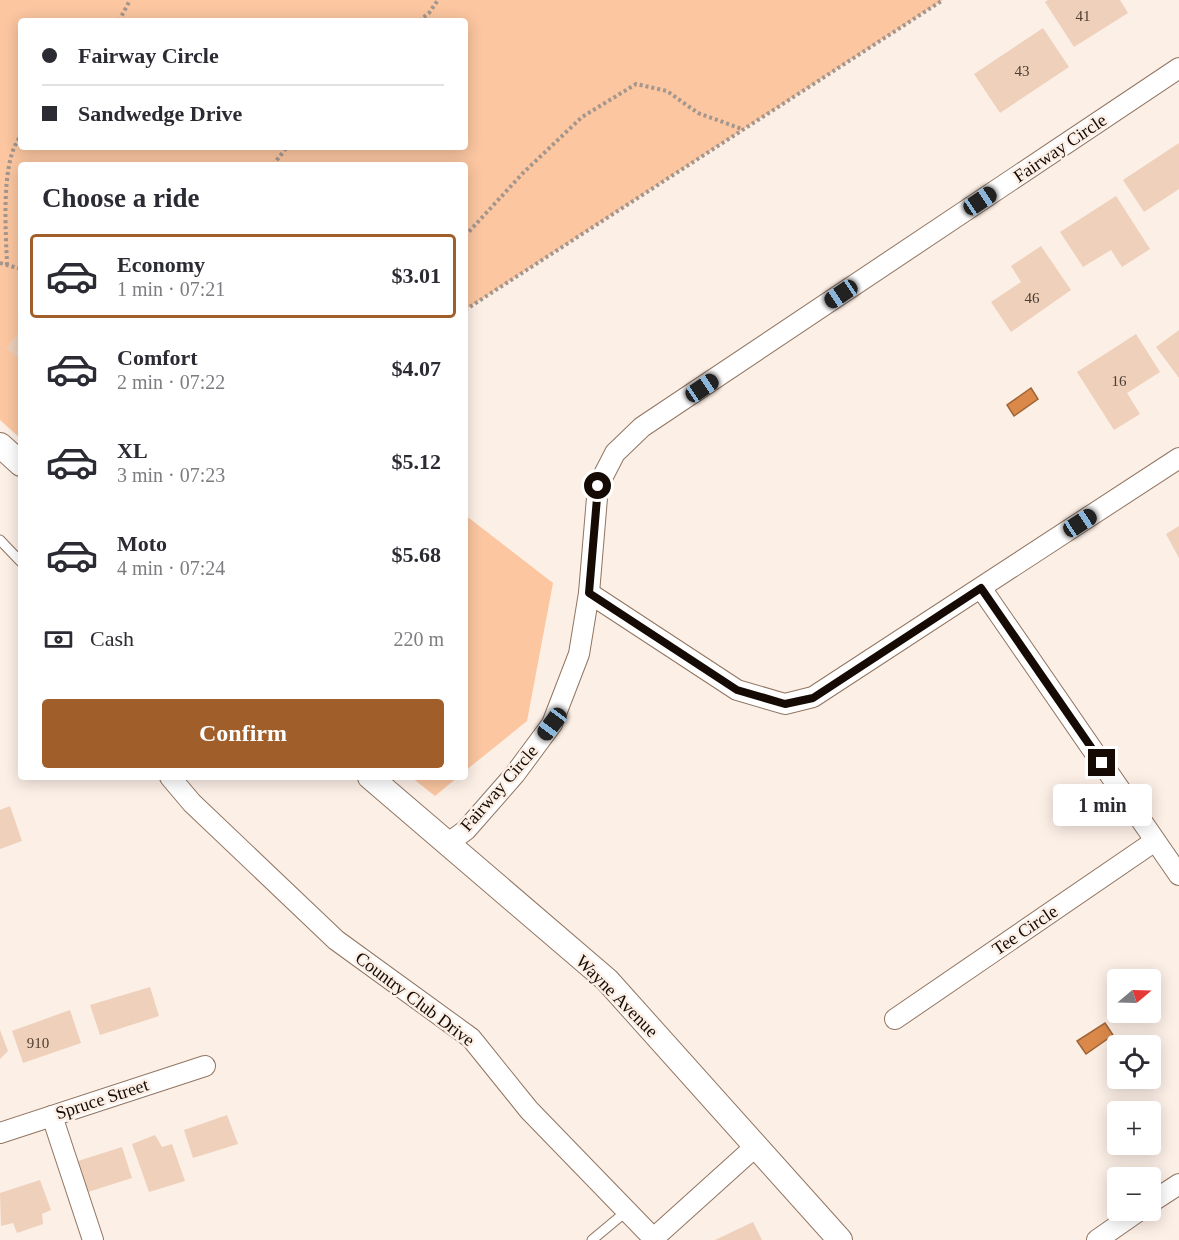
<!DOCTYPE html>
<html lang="en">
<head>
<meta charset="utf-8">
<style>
	body { margin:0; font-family:Georgia,serif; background:#f2f2f3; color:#2b2b33; height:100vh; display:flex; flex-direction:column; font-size:22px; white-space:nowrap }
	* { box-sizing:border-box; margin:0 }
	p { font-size:20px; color:#7c7c81 }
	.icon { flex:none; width:33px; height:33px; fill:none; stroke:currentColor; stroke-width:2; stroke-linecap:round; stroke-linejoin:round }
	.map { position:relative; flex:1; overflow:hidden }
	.drawer { position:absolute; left:18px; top:162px; width:450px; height:618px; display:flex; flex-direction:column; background:#fff; border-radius:6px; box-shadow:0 3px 15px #0003 }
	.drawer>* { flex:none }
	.guide { position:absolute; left:18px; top:18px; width:450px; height:132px; border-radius:6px; box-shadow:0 3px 15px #0003; display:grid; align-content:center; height:132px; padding:0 24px; background:#fff }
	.needle { width:39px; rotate:71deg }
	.controls { position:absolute; left:1107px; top:969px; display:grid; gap:12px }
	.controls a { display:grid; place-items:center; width:54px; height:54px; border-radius:6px; background:#fff; box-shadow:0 3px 15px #0003; font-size:30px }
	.end { position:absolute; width:27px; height:27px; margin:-14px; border:8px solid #150b04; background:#fff; box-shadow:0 0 0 3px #fff }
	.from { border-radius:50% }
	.bubble { position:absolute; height:42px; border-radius:6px; background:#fff; box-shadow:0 3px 15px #0003; font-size:20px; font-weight:700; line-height:42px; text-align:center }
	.car { position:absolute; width:18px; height:36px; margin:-18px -9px; border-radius:8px; box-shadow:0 0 4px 2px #0007; background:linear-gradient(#222 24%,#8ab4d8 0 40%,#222 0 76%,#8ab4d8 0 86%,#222 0) }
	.guide b { display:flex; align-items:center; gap:21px; height:57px; font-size:22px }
	.guide b+b { border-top:2px solid #e1e1e2 }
	.guide i { width:15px; height:15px; background:#2b2b33 }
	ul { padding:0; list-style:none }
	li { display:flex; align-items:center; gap:18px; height:84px; margin:0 12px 9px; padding:0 12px; border:3px solid transparent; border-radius:6px }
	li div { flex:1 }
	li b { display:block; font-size:22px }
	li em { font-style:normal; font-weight:700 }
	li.selected { border-color:#a05f2a }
	li>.icon { width:54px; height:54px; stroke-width:1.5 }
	h2 { padding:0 24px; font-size:27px; line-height:72px }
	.pay { display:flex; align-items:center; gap:15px; height:66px; padding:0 24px; font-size:22px }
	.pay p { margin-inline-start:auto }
	.button { display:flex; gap:12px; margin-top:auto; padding:12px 24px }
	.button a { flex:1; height:69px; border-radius:6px; background:#a05f2a; color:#fff; font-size:24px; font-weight:700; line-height:69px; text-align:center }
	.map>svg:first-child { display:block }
</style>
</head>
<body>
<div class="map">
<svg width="1179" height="1240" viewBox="0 0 1179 1240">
	<rect width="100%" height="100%" fill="#fcefe6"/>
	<g fill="#fbc6a0" fill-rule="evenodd">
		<path d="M0 0H943L465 310V165H21V439L0 420ZM21 21H465V147H21Z"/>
		<polygon points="465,515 553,583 527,721 465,771"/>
		<polygon points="411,777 458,777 435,796"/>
	</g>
	<g fill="#db894a" stroke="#a06335" stroke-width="1.5">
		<polygon points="1031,388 1038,399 1014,416 1007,405"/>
		<polygon points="1105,1023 1113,1035 1086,1054 1077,1041"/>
	</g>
	<g fill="#efd0ba">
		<polygon points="1048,0 1120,0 1128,13 1074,47 1045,2"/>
		<polygon points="1043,28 1069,67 1000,113 974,74"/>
		<polygon points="1179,143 1179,189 1144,212 1123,180"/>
		<polygon points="1116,196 1150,249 1122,267 1111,250 1083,267 1060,232"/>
		<polygon points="1041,246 1071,290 1011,332 991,302 1021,282 1011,266"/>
		<polygon points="21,330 21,361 6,348"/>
		<polygon points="1179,330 1179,378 1156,347"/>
		<polygon points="1136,334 1160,372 1127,393 1140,414 1114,430 1077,372"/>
		<polygon points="1179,526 1179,558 1166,534"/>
		<polygon points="10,806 22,841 0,849 0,810"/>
		<polygon points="150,987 159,1016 100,1035 90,1005"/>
		<polygon points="70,1010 81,1043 23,1063 12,1031"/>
		<polygon points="0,1030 8,1051 0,1059"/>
		<polygon points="227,1115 238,1144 193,1158 184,1130"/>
		<polygon points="155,1135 162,1147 172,1144 185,1181 149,1192 132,1144"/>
		<polygon points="122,1147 132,1178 88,1192 78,1161"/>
		<polygon points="40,1180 51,1210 42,1214 43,1224 17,1233 13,1223 1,1226 0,1193"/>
		<polygon points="753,1222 762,1240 715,1240"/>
	</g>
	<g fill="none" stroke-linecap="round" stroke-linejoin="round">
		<g stroke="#917561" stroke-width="11">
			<g id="service">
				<polyline points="0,540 21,562"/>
				<polyline points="592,1240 628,1210"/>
			</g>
		</g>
		<g stroke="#917561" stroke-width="22">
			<g id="minor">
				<polyline points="981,588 1179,875"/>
				<polyline points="589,593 737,690 785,704 813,697 1179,458"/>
				<polyline points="170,777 192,803 336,940 471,1038 529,1110 655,1240"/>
				<polyline points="447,844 466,830 515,774 552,724 579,654 589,593 598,486 615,453 642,427 1179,68"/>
				<polyline points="895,1019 1155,841"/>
				<polyline points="52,1116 93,1240"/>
				<polyline points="0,1133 205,1066"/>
				<polyline points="1150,1203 1179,1184"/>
				<polyline points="654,1238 756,1146"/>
				<polyline points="1097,1240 1140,1210"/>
			</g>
		</g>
		<g stroke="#917561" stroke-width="26">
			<g id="tertiary">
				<polyline points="0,445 21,464"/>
				<polyline points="370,777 607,980 840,1240"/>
			</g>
		</g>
		<g stroke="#a2968e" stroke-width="4" stroke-dasharray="3 3" stroke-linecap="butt">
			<polyline points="119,21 130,0"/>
			<polyline points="419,21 429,13 438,0"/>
			<polyline points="273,165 287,147"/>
			<polyline points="465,236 523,173 582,117 636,84 667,91 698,113 742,129"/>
			<polyline points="0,263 21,269"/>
			<path d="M7 265C6 233 0 160 21 136"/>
			<polyline points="465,310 943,0"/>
		</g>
		<use href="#service" stroke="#fff" stroke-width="9"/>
		<use href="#minor" stroke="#fff" stroke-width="20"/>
		<use href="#tertiary" stroke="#fff" stroke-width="24"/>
	</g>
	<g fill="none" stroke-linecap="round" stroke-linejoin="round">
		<polyline stroke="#150b04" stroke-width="8" points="598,486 589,593 737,690 785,704 813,698 981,588 1102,763"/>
	</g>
	<g text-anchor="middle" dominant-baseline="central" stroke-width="5" stroke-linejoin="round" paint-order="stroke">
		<g font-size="15" fill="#4c3c32">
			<text x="1083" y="16">41</text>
			<text x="1022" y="71">43</text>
			<text x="1032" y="298">46</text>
			<text x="1119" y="381">16</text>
			<text x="38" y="1043">910</text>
		</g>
		<g font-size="18" fill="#150b04" stroke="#fcefe6">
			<text transform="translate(1060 148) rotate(-34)">Fairway Circle</text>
			<text transform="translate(499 788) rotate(-49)">Fairway Circle</text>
			<text transform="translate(1025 930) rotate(-34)">Tee Circle</text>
			<text transform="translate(617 996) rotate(45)">Wayne Avenue</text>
			<text transform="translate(415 999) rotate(37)">Country Club Drive</text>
			<text transform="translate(102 1099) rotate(-18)">Spruce Street</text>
		</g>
	</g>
</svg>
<div class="controls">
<a><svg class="needle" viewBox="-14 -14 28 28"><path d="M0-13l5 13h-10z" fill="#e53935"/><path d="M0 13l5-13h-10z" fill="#7c7c81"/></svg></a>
<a><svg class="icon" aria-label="locate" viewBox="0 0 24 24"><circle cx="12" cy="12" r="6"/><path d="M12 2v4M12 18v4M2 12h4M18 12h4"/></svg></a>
<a>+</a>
<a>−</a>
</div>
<i class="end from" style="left:598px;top:486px"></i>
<i class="end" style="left:1102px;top:763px"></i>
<div class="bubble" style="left:1053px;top:784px;width:99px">1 min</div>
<i class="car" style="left:980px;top:201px;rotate:56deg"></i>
<i class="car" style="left:841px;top:294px;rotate:236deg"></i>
<i class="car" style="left:702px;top:388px;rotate:56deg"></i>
<i class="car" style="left:1080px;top:523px;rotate:57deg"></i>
<i class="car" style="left:552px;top:724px;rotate:217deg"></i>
<div class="guide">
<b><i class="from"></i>Fairway Circle</b>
<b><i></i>Sandwedge Drive</b>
</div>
<section class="drawer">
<h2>Choose a ride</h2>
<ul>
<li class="selected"><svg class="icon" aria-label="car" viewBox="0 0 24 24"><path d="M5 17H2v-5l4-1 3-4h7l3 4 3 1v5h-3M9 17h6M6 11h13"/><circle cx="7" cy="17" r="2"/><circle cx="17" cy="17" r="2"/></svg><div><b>Economy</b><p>1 min · 07:21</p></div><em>$3.01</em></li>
<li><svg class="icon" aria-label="car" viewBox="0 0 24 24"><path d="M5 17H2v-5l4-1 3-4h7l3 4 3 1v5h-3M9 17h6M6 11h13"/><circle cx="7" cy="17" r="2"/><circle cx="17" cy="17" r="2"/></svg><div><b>Comfort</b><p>2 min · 07:22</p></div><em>$4.07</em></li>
<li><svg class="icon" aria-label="car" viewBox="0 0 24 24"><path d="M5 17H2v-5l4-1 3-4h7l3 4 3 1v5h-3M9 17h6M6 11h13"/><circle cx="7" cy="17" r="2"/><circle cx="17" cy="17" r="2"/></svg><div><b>XL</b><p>3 min · 07:23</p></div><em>$5.12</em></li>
<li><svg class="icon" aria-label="car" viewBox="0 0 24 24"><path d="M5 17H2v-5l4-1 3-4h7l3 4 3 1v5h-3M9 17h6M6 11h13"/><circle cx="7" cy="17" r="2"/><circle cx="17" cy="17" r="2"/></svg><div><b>Moto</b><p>4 min · 07:24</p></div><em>$5.68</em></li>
</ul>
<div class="pay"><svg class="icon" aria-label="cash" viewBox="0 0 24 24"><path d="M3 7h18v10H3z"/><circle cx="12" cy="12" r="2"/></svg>Cash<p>220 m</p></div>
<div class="button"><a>Confirm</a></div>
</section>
</div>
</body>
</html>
